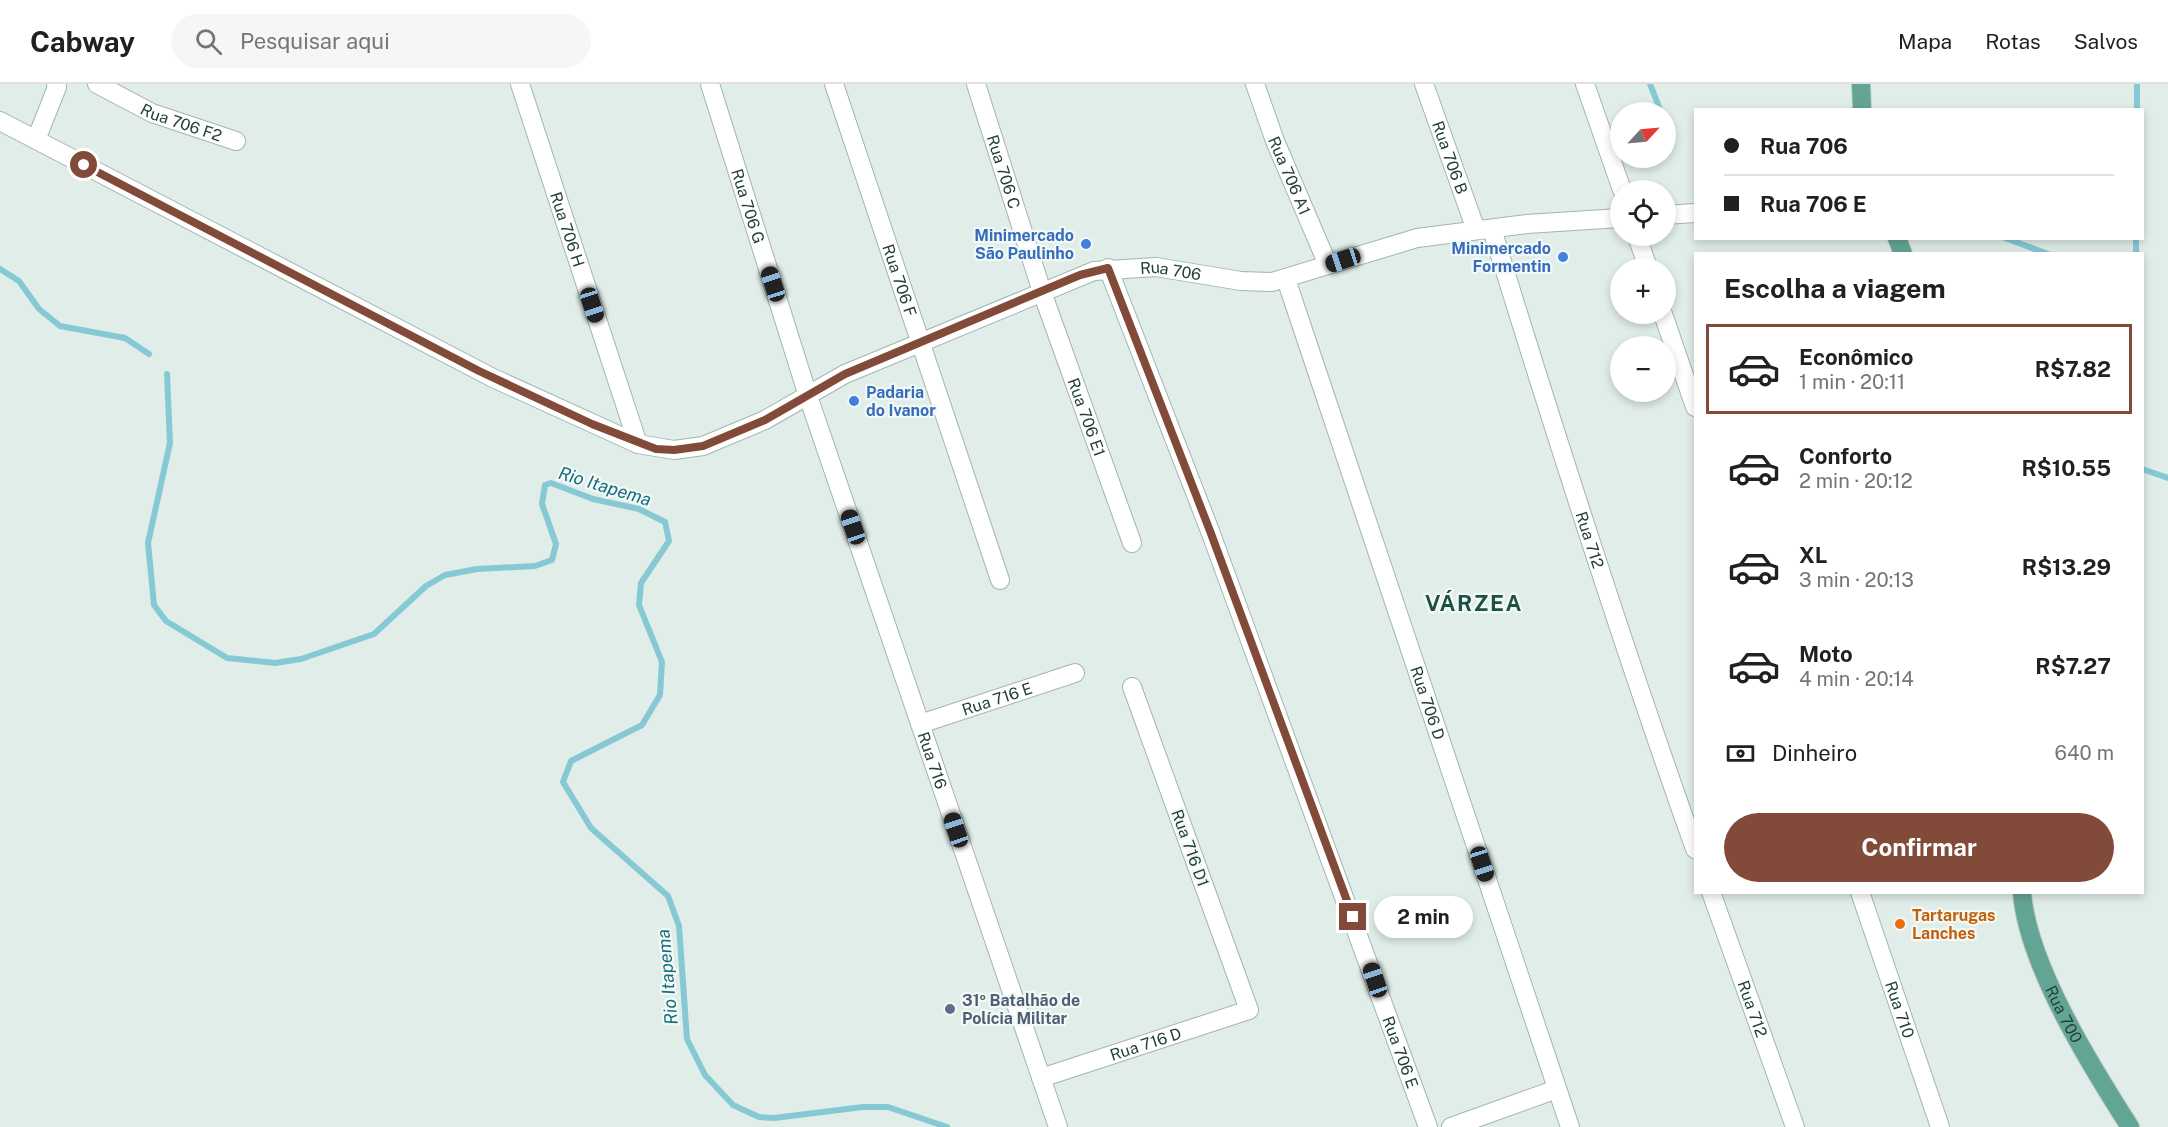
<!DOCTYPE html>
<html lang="pt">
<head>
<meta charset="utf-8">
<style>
	body { margin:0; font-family:"Public Sans",sans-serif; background:#f6f6f6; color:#202124; height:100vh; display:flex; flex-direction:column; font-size:22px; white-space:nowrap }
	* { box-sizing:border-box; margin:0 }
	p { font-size:20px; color:#757577 }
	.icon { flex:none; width:33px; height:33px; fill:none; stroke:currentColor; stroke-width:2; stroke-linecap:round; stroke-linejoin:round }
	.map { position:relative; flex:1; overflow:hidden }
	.sheet { position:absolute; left:1694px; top:168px; width:450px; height:642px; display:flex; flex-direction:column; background:#fff; border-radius:0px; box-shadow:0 3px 9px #0003 }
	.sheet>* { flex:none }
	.guide { position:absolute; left:1694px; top:24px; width:450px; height:132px; border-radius:0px; box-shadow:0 3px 9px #0003; display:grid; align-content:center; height:132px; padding:0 30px; background:#fff }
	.needle { width:39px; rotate:64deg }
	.tools { position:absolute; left:1610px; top:18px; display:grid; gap:12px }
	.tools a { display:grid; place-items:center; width:66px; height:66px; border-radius:50%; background:#fff; box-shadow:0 3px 9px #0003; font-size:30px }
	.end { position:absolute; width:27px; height:27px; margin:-14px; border:8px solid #824a39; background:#fff; box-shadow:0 0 0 3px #fff }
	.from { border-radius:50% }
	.bubble { position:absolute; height:42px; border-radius:21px; background:#fff; box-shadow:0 3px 9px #0003; font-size:20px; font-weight:700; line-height:42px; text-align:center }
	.car { position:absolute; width:18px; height:36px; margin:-18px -9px; border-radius:8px; box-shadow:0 0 4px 2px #0007; background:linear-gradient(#222 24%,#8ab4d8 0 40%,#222 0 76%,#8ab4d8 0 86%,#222 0) }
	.guide b { display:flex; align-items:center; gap:21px; height:57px; font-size:22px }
	.guide b+b { border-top:2px solid #e0e0e0 }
	.guide i { width:15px; height:15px; background:#202124 }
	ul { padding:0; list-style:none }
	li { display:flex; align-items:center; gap:18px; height:90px; margin:0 12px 9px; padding:0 18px; border:3px solid transparent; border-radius:0px }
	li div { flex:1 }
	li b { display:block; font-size:22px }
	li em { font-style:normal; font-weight:700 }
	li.active { border-color:#824a39 }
	li>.icon { width:54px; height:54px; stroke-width:1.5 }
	h2 { padding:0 30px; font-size:27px; line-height:72px }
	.pay { display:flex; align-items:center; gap:15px; height:66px; padding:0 30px; font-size:22px }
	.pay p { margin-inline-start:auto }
	.primary-button { display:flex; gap:12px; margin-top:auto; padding:12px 30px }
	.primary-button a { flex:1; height:69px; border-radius:36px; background:#824a39; color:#fff; font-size:24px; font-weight:700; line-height:69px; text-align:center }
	header { display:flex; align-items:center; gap:36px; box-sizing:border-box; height:84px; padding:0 30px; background:#fff; border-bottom:2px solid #e0e0e0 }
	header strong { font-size:28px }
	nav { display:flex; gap:33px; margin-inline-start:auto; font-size:21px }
	.search { width:420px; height:54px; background:#f6f6f6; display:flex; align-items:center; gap:15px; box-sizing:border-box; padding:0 21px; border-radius:33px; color:#757577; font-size:22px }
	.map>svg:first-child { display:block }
</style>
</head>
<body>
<header>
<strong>Cabway</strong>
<div class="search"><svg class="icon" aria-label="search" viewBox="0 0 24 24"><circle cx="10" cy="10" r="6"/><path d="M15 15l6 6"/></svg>Pesquisar aqui</div>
<nav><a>Mapa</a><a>Rotas</a><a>Salvos</a></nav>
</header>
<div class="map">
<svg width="2168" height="1043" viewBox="0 0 2168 1043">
	<rect width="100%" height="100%" fill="#e1ede8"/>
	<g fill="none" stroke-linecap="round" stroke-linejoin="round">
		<g stroke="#86c9d5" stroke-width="6">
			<polyline points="1650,0 1661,28"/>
			<polyline points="2137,26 2137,0"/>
			<polyline points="2005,154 2048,170"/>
			<polyline points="2136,154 2136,170"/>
			<polyline points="0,185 19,197 39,225 60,242 125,254 149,270"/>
			<polyline points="167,290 170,359 148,459 154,521 166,537 227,574 275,579 301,575 374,550 426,502 445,491 477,485 535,482 552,476 556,460 542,420 545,401 551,399 593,415 639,425 665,438 669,457 641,499 639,521 662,578 660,611 642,641 571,677 563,698 591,744 668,812 679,842 687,955 705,991 733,1021 759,1033 774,1034 863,1023 888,1023 947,1043"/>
			<polyline points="2142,385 2168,394"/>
		</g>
		<g stroke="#a3b5af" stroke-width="20">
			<g id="minor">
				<path id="s1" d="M97 0 152 29 236 57"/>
				<path id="s2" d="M520 0 638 360"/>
				<path id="s3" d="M710 0 808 312 1058 1043"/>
				<path id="s4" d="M834 0 1000 496"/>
				<path id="s5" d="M976 0 1042 208 1132 459"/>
				<path id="s6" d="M1255 0 1275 57 1328 181"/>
				<path id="s7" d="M1424 0 1476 146"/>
				<polyline points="1585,0 1622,106"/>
				<path id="s8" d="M0 37 493 294 638 360 674 366 703 362 765 336 845 290 1094 187 1156 183 1241 197 1272 198 1417 154 1527 140 1620 134"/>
				<polyline points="36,56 57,3 56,0"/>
				<polyline points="1665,131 1695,129"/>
				<path id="s9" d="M1492 145C1556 353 1622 560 1695 765"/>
				<polyline points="1637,152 1648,184"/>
				<path id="s10" d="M1108 184 1210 447 1428 1043"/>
				<path id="s11" d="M1286 195 1570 1043"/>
				<polyline points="1663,230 1695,323"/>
				<path id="s12" d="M920 640 1075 589"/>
				<path id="s13" d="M1711 808 1795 1043"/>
				<path id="s14" d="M1860 808 1940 1043"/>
				<path id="s15" d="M1041 994 1249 926 1132 603"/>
				<polyline points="1451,1043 1557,1005"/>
			</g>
		</g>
		<g stroke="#c1c9c7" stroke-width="20">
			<g id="major">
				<polyline points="1861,0 1862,26"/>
				<polyline points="1897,154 1903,170"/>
				<path id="s16" d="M2022 808C2027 880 2091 982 2130 1043"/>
			</g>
		</g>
		<use href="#minor" stroke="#fff" stroke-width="18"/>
		<use href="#major" stroke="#63a594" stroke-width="18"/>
	</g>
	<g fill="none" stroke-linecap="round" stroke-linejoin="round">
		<polyline stroke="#824a39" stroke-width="8" points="84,81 479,287 592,340 656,365 674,366 703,362 765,336 845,290 1080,191 1108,184 1210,447 1353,833"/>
	</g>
	<g fill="#3f7fe0" stroke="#f2f9f6" stroke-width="2">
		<circle cx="1086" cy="160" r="6"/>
		<circle cx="1563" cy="173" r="6"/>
		<circle cx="854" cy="317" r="6"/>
	</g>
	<circle fill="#e8710a" stroke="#f2f9f6" stroke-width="2" cx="1900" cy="840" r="6"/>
	<circle fill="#5c6f8a" stroke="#f2f9f6" stroke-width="2" cx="950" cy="925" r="6"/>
	<g text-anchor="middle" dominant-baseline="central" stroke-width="4.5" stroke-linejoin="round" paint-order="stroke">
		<g font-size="16" fill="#203f37" stroke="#f2f9f6">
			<text stroke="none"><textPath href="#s1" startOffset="93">Rua 706 F2</textPath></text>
			<text stroke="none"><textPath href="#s7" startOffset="78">Rua 706 B</textPath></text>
			<text stroke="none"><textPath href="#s5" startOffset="92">Rua 706 C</textPath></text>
			<text stroke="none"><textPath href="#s6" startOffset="98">Rua 706 A1</textPath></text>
			<text stroke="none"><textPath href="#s3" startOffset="128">Rua 706 G</textPath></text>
			<text stroke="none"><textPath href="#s2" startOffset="153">Rua 706 H</textPath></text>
			<text stroke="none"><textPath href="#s8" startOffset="1287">Rua 706</textPath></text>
			<text stroke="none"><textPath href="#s4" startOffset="207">Rua 706 F</textPath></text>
			<text stroke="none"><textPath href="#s5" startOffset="351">Rua 706 E1</textPath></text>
			<text stroke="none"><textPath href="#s9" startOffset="326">Rua 712</textPath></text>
			<text stroke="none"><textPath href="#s12" startOffset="81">Rua 716 E</textPath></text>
			<text stroke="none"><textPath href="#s11" startOffset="447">Rua 706 D</textPath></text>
			<text stroke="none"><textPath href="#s3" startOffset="712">Rua 716</textPath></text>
			<text transform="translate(1190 764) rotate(70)">Rua 716 D1</text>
			<text stroke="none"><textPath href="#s13" startOffset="124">Rua 712</textPath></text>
			<text stroke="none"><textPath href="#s14" startOffset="124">Rua 710</textPath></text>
			<text stroke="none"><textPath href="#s16" startOffset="130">Rua 700</textPath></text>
			<text stroke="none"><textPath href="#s15" startOffset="110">Rua 716 D</textPath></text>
			<text stroke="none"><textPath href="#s10" startOffset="837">Rua 706 E</textPath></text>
		</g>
		<g font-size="16" font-weight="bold" fill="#366cbe" stroke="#f2f9f6" text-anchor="end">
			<text x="1074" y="151">Minimercado<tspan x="1074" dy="18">São Paulinho</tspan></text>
			<text x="1551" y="164">Minimercado<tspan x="1551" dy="18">Formentin</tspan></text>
			<text x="866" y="308" text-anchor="start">Padaria<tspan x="866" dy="18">do Ivanor</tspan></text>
		</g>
		<g font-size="16" font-weight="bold" fill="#c56008" stroke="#f2f9f6" text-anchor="start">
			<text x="1912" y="831">Tartarugas<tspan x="1912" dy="18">Lanches</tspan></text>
		</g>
		<g font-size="16" font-weight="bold" fill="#4e5e75" stroke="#f2f9f6" text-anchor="start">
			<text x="962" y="916">31º Batalhão de<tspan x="962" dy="18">Polícia Militar</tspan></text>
		</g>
		<g font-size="18" font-style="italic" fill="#176d7e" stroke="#f2f9f6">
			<text transform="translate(605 402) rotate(17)">Rio Itapema</text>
			<text transform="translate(667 893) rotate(-95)">Rio Itapema</text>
		</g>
		<g font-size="22" font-weight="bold" letter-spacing="1.5" fill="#1b5245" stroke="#f2f9f6">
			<text x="1474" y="519">VÁRZEA</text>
		</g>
	</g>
</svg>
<div class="tools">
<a><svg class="needle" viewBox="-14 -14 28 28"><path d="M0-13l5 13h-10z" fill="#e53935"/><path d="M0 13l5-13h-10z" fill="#757577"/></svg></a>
<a><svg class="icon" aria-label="locate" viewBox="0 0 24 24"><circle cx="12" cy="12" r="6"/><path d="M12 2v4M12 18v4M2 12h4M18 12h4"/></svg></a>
<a>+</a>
<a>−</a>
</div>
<i class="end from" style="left:84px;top:81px"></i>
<i class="end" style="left:1353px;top:833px"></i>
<div class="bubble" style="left:1374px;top:812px;width:99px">2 min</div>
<i class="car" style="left:1343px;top:176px;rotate:252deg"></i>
<i class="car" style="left:773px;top:200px;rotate:342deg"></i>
<i class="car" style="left:592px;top:221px;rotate:162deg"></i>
<i class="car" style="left:853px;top:443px;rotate:341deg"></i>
<i class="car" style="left:956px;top:746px;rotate:341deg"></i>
<i class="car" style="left:1482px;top:780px;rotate:162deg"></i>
<i class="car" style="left:1375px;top:896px;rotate:341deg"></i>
<div class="guide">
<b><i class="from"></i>Rua 706</b>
<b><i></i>Rua 706 E</b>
</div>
<section class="sheet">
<h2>Escolha a viagem</h2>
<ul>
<li class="active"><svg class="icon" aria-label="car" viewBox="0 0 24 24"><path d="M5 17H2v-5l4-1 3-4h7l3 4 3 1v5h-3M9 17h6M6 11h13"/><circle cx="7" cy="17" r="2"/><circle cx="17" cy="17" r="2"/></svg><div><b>Econômico</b><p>1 min · 20:11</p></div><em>R$7.82</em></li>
<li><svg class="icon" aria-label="car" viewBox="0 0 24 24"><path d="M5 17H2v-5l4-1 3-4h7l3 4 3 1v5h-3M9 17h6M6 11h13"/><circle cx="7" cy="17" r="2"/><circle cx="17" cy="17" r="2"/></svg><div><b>Conforto</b><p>2 min · 20:12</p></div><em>R$10.55</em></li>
<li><svg class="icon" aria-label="car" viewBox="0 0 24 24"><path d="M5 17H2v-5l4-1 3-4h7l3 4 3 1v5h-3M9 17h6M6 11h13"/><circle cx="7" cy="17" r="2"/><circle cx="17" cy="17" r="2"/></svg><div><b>XL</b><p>3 min · 20:13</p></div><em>R$13.29</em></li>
<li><svg class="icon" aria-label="car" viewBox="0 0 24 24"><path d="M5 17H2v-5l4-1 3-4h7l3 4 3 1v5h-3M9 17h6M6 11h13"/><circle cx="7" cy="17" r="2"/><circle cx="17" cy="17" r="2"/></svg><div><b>Moto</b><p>4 min · 20:14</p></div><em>R$7.27</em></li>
</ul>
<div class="pay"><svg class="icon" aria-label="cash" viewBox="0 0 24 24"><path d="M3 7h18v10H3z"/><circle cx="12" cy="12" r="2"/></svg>Dinheiro<p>640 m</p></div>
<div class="primary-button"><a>Confirmar</a></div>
</section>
</div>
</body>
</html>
